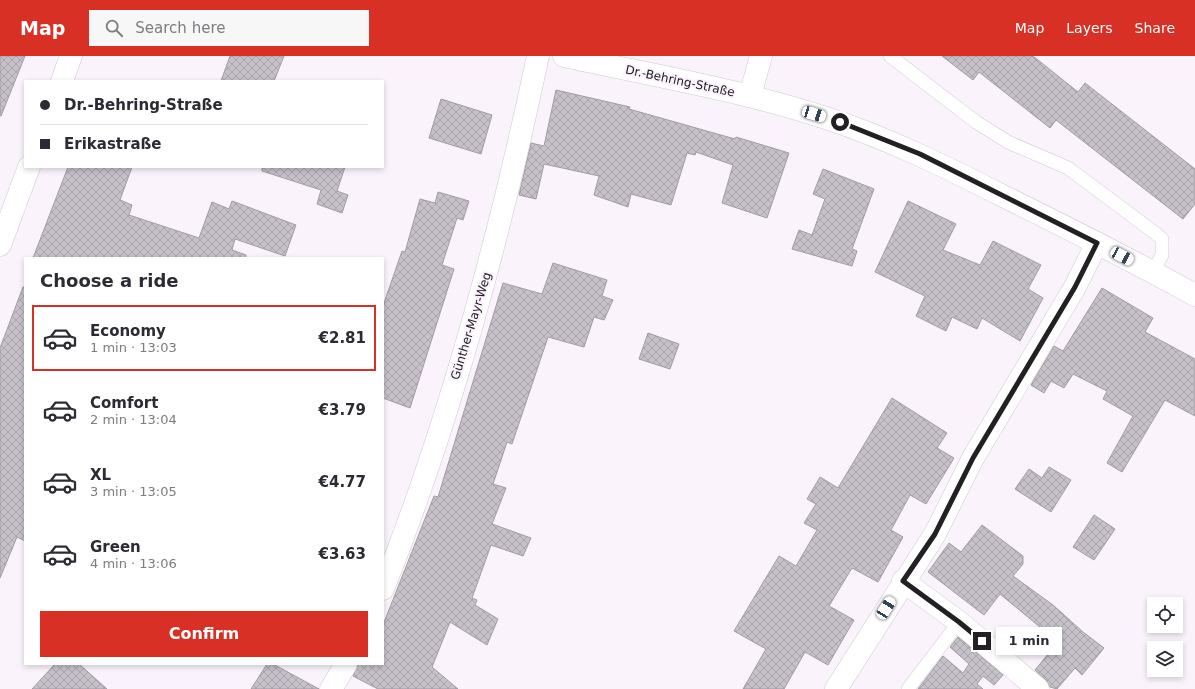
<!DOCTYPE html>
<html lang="en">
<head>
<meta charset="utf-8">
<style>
	body { margin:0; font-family:"DejaVu Sans",sans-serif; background:#f7f7f7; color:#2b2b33; height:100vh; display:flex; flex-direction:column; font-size:15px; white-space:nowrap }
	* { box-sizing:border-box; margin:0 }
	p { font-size:13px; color:#7c7c81 }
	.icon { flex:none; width:22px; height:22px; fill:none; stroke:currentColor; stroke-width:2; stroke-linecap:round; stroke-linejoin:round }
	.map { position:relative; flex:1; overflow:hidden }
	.panel { position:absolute; left:24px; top:201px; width:360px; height:408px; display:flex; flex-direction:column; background:#fff; border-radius:0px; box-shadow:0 2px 6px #0003 }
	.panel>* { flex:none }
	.banner { position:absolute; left:24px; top:24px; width:360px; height:88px; border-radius:0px; box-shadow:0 2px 6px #0003; display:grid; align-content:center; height:88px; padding:0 16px; background:#fff }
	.tools { position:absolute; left:1147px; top:541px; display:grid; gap:8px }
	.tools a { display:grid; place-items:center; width:36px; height:36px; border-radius:0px; background:#fff; box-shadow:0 2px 6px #0003; font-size:20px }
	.end { position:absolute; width:18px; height:18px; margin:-9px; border:5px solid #222023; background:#fff; box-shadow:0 0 0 2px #fff }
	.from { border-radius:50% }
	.bubble { position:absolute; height:28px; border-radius:0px; background:#fff; box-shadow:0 2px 6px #0003; font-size:13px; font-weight:700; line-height:28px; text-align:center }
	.car { position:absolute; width:12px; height:24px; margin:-12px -6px; border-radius:5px; box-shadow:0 0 3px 1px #0007; background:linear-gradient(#fff 24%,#345 0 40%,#fff 0 76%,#345 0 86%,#fff 0) }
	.banner b { display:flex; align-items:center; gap:14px; height:38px; font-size:15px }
	.banner b+b { border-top:1px solid #e1e1e2 }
	.banner i { width:10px; height:10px; background:#2b2b33 }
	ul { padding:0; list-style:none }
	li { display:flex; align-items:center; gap:12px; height:66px; margin:0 8px 6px; padding:0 8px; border:2px solid transparent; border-radius:0px }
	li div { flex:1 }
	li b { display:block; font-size:15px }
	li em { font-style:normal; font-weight:700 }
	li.on { border-color:#d93025 }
	li>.icon { width:36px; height:36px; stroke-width:1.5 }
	h2 { padding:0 16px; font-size:18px; line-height:48px }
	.cta { display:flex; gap:8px; margin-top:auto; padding:8px 16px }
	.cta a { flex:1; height:46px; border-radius:0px; background:#d93025; color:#fff; font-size:16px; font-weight:700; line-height:46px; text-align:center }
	header { display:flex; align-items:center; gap:24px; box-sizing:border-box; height:56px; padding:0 20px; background:#d93025; color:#fff }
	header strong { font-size:19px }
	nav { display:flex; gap:22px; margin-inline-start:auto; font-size:14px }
	.search { width:280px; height:36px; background:#f7f7f7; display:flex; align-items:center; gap:10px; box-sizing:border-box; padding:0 14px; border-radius:0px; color:#7c7c81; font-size:15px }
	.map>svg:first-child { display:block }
</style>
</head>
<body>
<header>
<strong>Map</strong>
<div class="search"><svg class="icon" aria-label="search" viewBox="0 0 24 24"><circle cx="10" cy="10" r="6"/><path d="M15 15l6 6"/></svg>Search here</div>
<nav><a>Map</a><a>Layers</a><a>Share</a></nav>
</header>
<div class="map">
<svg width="1195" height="633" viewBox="0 0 1195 633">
	<defs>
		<pattern id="building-cross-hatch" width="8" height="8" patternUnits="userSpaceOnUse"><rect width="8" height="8" fill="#c6c0c9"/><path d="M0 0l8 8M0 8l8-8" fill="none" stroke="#aaa5ac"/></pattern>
	</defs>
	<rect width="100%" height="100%" fill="#faf3fc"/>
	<g fill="url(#building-cross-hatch)" stroke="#a19ba4">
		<polygon points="0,0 25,0 1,60 0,60"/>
		<polygon points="230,0 284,0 274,25 221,25"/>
		<polygon points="942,0 1033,0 1078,36 1085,27 1195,113 1195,148 1183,163 1056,64 1050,72 979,16 973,24"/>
		<polygon points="556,34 630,51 629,53 735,83 736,81 789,97 767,162 722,147 733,109 696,96 695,99 687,97 671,149 631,138 628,151 594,139 599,120 544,108 536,143 519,139 531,87 544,90"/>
		<polygon points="441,43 492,59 481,98 429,82"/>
		<polygon points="68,111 132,111 120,144 132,149 129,159 199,182 212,146 229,153 232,145 296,169 285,200 235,183 232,194 246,199 246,202 33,202"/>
		<polygon points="262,111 345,111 337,135 348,139 342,157 317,148 321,134 262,115"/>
		<polygon points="823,113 874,133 852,193 857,195 852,210 792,193 799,174 812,179 825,143 813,138"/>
		<polygon points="438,136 469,145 463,164 457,162 442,209 454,213 410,352 383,342 383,250 402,195 405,196 420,143 435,147"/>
		<polygon points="908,145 956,168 943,194 980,209 993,185 1041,209 1028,233 1043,242 1020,285 982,262 977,273 952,261 946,275 916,260 925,240 875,216"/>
		<polygon points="553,207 607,224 602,240 613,244 604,264 594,261 584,291 548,281 512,388 507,386 493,428 506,432 492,468 531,482 523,500 491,489 472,542 477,544 475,549 498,563 487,589 450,566 432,611 458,633 378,633 353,620 358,608 383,608 383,569 434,440 438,441 503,227 542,238"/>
		<polygon points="23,231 25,231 25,485 17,481 0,522 0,292"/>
		<polygon points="1102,232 1153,262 1145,276 1195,303 1195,360 1165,344 1122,416 1107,407 1133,360 1103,343 1107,335 1073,318 1064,332 1051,325 1044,337 1031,329 1054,290 1063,295"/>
		<polygon points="648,277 679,288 670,313 639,303"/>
		<polygon points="892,342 947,377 937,392 954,402 926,448 910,439 891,474 903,481 878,526 852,512 829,550 854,564 828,609 805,596 784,633 743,633 766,593 734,575 779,500 796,510 817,474 804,467 816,448 807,443 820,421 838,432"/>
		<polygon points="1049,411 1071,424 1051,456 1015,433 1029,413 1042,422"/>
		<polygon points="1094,459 1115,473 1094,504 1073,491"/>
		<polygon points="982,469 1023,500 1023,508 1013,520 1053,549 1083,576 1104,592 1082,619 1075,612 1057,633 1050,631 1046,624 1035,614 1058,586 1000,538 984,559 928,516 949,487 961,496"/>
		<polygon points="958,581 1003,619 994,629 983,620 977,628 983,633 918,633 943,600 963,617 969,608 950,591"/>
		<polygon points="55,608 79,608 107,633 32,633"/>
		<polygon points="267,608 273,608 319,633 251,633"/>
	</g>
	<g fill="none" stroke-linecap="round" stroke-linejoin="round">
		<g stroke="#cfc8d1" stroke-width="14">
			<g id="service">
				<polyline points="890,0 976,66 1008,86 1068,112 1155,177 1162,183 1162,199 1153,216"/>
				<polyline points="908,633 959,566"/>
			</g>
		</g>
		<g stroke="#cfc8d1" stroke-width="23">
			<g id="minor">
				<polyline points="62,25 71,0"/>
				<polyline points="750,40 761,0"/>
				<polyline points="0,189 29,111"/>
				<polyline points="903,525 959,566 1038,633"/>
				<path d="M383 533C451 363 500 179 538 0"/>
				<polyline points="331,633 346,608"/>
				<polyline points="836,633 935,478 973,402 1075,231 1097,187"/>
			</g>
		</g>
		<g stroke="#cfc8d1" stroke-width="23">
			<path id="tertiary" d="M564 0C651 19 741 34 826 62 887 82 944 110 1001 139 1066 171 1131 204 1195 239"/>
		</g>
		<use href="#service" stroke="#fff" stroke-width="13"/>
		<use href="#minor" stroke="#fff" stroke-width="22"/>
		<use href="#tertiary" stroke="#fff" stroke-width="22"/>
	</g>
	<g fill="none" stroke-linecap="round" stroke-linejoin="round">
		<polyline stroke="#222023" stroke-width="5" points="840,66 920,98 1097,187 1075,231 973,402 935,478 903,525 959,566 982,585"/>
	</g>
	<g text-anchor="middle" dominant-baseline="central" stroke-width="4" stroke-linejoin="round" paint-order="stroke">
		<g font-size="12" fill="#222023" stroke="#faf3fc">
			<text transform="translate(680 25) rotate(12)">Dr.-Behring-Straße</text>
			<text transform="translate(471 270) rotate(-73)">Günther-Mayr-Weg</text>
		</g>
	</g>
</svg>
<div class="tools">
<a><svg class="icon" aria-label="locate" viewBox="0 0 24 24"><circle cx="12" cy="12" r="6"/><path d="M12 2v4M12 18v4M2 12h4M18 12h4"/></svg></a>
<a><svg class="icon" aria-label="layers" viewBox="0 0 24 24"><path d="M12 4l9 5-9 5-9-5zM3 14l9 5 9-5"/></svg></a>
</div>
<i class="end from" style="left:840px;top:66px"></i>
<i class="end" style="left:982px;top:585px"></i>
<div class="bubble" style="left:996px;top:571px;width:66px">1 min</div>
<i class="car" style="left:814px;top:58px;rotate:107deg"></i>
<i class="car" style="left:1122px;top:200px;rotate:118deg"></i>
<i class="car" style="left:886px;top:552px;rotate:32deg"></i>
<div class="banner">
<b><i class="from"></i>Dr.-Behring-Straße</b>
<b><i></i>Erikastraße</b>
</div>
<section class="panel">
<h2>Choose a ride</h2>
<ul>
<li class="on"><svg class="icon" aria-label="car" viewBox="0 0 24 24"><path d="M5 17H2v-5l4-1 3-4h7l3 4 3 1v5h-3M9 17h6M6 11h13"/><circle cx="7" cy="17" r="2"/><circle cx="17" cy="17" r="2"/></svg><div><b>Economy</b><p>1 min · 13:03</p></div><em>€2.81</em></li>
<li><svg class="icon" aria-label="car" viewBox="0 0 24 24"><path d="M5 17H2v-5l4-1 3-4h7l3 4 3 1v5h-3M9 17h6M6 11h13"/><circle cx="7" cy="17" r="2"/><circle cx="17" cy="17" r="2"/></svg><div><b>Comfort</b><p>2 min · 13:04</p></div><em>€3.79</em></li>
<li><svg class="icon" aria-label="car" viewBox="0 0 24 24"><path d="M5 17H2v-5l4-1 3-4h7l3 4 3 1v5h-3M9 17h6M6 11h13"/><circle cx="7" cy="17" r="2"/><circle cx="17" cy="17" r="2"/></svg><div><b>XL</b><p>3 min · 13:05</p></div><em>€4.77</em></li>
<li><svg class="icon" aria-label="car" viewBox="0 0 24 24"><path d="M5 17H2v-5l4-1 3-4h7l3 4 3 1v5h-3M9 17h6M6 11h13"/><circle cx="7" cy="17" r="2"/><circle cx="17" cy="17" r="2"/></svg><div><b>Green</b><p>4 min · 13:06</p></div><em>€3.63</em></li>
</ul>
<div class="cta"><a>Confirm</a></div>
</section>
</div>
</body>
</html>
